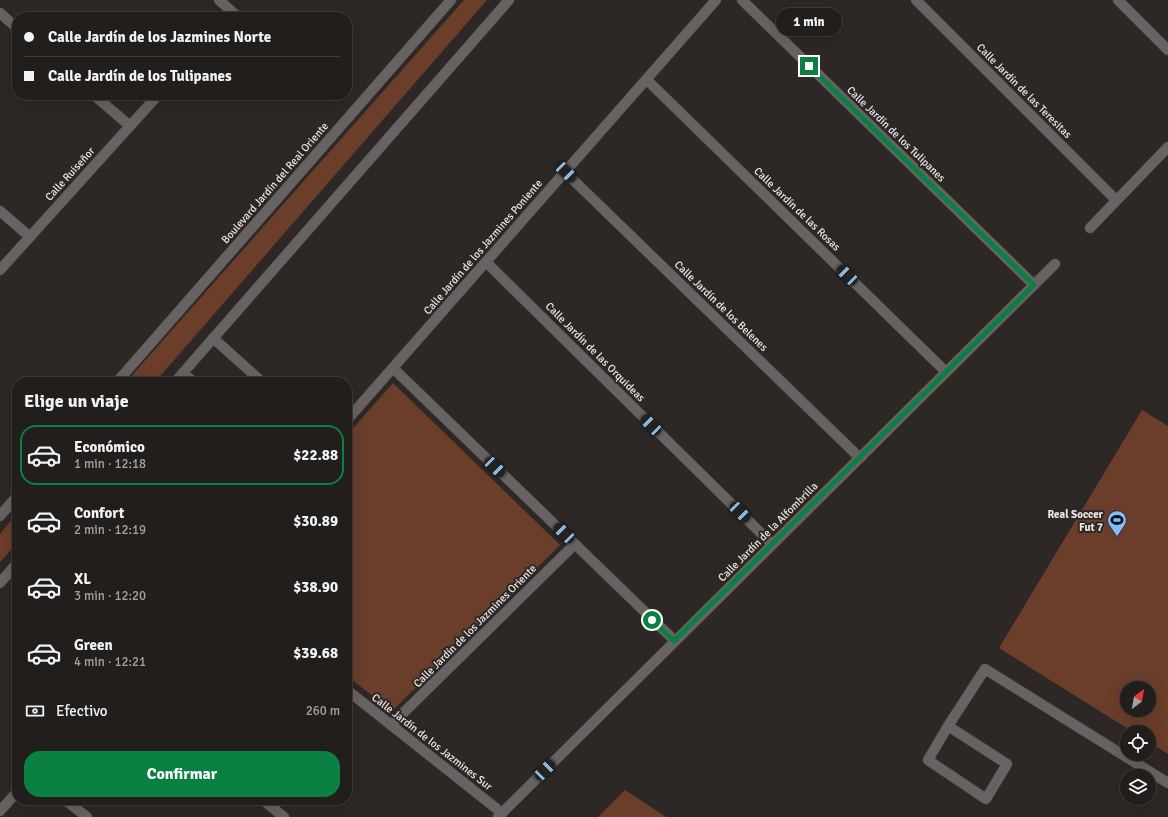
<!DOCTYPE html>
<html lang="es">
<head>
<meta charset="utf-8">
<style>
	body { margin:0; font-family:Signika,sans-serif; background:#2a2725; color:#f1f3f6; height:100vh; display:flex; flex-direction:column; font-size:15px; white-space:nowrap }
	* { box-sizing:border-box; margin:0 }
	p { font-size:13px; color:#a2a2a3 }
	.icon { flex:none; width:22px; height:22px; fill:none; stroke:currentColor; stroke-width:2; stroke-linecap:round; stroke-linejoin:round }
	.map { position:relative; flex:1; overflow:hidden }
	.panel { position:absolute; left:12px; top:377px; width:340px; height:428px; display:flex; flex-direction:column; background:#221e1c; border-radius:16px; box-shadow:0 4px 16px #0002,0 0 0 1px #3f3c3b }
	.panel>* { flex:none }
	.top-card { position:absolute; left:12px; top:12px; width:340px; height:88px; border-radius:16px; box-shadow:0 4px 16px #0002,0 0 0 1px #3f3c3b; display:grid; align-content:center; height:88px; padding:0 12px; background:#221e1c }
	.needle { width:26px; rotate:31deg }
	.buttons { position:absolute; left:1120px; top:681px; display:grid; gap:8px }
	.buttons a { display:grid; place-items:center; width:36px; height:36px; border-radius:50%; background:#221e1c; box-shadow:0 4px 16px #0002,0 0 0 1px #3f3c3b; font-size:20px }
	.end { position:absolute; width:18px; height:18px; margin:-9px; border:5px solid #0b8043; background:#fff; box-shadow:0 0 0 2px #fff }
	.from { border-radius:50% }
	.bubble { position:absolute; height:28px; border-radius:14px; background:#221e1c; box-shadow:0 4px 16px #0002,0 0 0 1px #3f3c3b; font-size:13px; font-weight:700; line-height:28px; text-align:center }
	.car { position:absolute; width:12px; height:24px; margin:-12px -6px; border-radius:5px; box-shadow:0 0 3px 1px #0007; background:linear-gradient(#222 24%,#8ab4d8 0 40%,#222 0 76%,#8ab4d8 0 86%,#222 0) }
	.top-card b { display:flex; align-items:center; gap:14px; height:38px; font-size:15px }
	.top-card b+b { border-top:1px solid #3f3c3b }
	.top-card i { width:10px; height:10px; background:#f1f3f6 }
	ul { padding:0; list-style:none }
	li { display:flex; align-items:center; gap:12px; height:60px; margin:0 8px 6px; padding:0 4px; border:2px solid transparent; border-radius:16px }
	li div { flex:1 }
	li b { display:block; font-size:15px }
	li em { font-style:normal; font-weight:700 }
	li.on { border-color:#0b8043 }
	li>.icon { width:36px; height:36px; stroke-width:1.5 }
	h2 { padding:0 12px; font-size:18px; line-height:48px }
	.pay { display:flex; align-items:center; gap:10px; height:44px; padding:0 12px; font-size:15px }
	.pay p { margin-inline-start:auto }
	.cta { display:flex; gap:8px; margin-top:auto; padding:8px 12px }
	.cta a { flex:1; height:46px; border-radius:16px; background:#0b8043; color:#fff; font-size:16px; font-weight:700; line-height:46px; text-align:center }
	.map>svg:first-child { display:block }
</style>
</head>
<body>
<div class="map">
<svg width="1168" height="817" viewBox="0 0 1168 817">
	<rect width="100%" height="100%" fill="#2d2826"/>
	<g fill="#6b3d2b" fill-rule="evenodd">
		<polygon points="464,0 487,0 155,382 126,382"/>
		<polygon points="393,383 560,545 392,711 347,676 347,435"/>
		<path d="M1142 410 1168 426V754L1149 742V732H1133L999 648ZM1127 688H1149V710H1127Z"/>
		<polygon points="17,513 17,543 0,562 0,534"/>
		<polygon points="625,790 666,817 598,817"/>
	</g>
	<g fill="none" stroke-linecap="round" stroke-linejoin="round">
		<g stroke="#474341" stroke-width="11">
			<g id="minor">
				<polyline points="219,0 238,17"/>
				<polyline points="742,0 1034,285"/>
				<polyline points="916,0 1116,200"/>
				<polyline points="1118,0 1168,50"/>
				<polyline points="0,13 17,28"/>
				<polyline points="647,80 946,372"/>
				<polyline points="94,95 130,126"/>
				<polyline points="565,172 860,458"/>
				<polyline points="0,211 30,237"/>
				<polyline points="1090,228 1168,147"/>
				<polyline points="486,262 772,544"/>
				<polyline points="0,270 158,95"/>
				<polyline points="213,338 262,382"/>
				<polyline points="393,368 675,641"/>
				<polyline points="183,373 194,382"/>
				<polyline points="117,382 451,0"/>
				<polyline points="175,382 509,0"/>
				<polyline points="347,420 716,0"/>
				<polyline points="0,516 17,496"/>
				<polyline points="0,583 17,563"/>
				<polyline points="347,690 502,813"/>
				<polyline points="391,725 575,544"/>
				<polyline points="948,726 1007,764 986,799 928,760 948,726 985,669 1168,783"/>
				<polyline points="65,800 87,817"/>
				<polyline points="263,800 284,817"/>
				<polyline points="0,811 17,792"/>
				<polyline points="498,817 1055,264"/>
			</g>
		</g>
		<use href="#minor" stroke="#666362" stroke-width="10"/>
	</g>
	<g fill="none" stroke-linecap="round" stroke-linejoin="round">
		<polyline stroke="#0b8043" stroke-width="5" points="652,620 674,641 1034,285 809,66"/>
	</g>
	<defs>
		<g id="stadium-pin" transform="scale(1)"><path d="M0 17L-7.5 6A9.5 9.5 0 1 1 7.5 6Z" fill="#82bcfa" stroke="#2d2826"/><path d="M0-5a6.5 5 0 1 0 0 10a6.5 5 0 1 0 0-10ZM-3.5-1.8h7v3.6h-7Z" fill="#111"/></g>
	</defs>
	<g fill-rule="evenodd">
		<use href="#stadium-pin" x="1117" y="520"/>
	</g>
	<g text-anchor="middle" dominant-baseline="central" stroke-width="4" stroke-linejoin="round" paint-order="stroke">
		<g font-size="11" fill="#eae7e6" stroke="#2d2826">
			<text transform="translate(1024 91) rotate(45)">Calle Jardín de las Teresitas</text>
			<text transform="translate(896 134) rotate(44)">Calle Jardín de los Tulipanes</text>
			<text transform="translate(70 174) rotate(-48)">Calle Ruiseñor</text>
			<text transform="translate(275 183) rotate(-49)">Boulevard Jardín del Real Oriente</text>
			<text transform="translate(797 209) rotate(44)">Calle Jardín de las Rosas</text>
			<text transform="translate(483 247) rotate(-49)">Calle Jardín de los Jazmines Poniente</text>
			<text transform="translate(721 306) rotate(44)">Calle Jardín de los Belenes</text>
			<text transform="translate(595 352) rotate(45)">Calle Jardín de las Orquideas</text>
			<text transform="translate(768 532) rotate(-45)">Calle Jardín de la Alfombrilla</text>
			<text transform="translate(475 626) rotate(-45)">Calle Jardín de los Jazmines Oriente</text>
			<text transform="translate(432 742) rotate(38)">Calle Jardín de los Jazmines Sur</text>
		</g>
		<g font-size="11" font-weight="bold" fill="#eae7e6" stroke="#2d2826" text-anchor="end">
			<text x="1103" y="514">Real Soccer<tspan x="1103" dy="13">Fut 7</tspan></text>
		</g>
	</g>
</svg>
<div class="buttons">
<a><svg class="needle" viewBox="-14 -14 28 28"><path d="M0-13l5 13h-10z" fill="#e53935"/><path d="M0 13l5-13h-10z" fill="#a2a2a3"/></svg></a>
<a><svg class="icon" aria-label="locate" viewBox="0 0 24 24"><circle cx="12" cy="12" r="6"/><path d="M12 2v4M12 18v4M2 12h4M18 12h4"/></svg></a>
<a><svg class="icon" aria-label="layers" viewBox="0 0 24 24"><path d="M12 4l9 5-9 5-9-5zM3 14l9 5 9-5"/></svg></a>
</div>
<i class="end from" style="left:652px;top:620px"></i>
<i class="end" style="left:809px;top:66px"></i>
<div class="bubble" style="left:776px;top:8px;width:66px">1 min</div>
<i class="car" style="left:566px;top:172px;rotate:134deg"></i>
<i class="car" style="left:847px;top:275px;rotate:314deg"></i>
<i class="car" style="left:651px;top:425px;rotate:315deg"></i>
<i class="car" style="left:495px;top:467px;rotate:134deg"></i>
<i class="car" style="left:740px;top:512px;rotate:135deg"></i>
<i class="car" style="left:564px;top:533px;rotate:314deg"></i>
<i class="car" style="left:545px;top:770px;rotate:45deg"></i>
<div class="top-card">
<b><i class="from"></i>Calle Jardín de los Jazmines Norte</b>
<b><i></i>Calle Jardín de los Tulipanes</b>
</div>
<section class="panel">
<h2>Elige un viaje</h2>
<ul>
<li class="on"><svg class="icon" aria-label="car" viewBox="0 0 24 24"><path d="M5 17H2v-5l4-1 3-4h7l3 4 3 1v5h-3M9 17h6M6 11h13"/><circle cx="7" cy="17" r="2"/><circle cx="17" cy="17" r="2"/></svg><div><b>Económico</b><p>1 min · 12:18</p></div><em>$22.88</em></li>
<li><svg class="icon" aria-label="car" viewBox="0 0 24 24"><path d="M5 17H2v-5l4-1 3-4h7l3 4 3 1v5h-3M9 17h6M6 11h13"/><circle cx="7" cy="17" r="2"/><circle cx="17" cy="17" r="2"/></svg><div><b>Confort</b><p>2 min · 12:19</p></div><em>$30.89</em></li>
<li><svg class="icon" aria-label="car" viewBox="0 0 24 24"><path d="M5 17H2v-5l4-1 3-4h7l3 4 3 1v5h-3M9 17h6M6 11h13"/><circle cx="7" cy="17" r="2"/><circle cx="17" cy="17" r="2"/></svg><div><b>XL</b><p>3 min · 12:20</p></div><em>$38.90</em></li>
<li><svg class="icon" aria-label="car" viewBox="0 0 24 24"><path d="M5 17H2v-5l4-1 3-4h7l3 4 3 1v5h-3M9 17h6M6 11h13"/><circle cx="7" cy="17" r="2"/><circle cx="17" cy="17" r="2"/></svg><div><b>Green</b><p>4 min · 12:21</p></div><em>$39.68</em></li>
</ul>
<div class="pay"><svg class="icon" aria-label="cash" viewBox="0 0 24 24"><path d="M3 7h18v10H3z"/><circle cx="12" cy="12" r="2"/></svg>Efectivo<p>260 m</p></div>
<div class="cta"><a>Confirmar</a></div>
</section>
</div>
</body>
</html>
